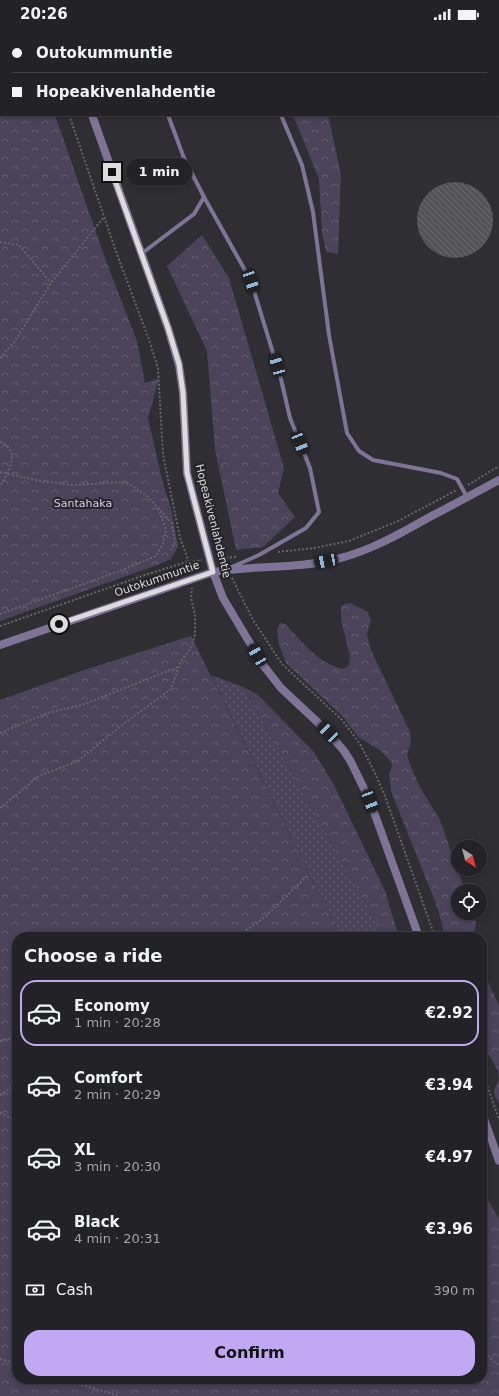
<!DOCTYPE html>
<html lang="en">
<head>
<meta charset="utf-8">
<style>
	body { margin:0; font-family:"DejaVu Sans",sans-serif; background:#2b2a2e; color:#f1f3f6; height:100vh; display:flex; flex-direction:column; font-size:15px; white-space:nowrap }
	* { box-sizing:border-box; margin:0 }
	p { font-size:13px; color:#a3a4a7 }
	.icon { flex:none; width:22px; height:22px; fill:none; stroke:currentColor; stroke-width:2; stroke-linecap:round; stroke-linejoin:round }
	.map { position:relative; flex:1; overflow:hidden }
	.sheet { position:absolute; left:12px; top:904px; width:475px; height:452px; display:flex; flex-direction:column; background:#232226; border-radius:16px; box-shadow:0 2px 6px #0003,0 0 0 1px #403f43 }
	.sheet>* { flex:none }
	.hud { position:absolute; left:0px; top:0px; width:499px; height:88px; box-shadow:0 2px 6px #0003,0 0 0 1px #403f43; display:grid; align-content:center; height:88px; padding:0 12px; background:#232226 }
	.needle { width:26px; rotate:144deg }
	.buttons { position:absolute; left:451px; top:812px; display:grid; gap:8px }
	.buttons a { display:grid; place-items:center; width:36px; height:36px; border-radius:50%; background:#232226; box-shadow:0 2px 6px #0003,0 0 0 1px #403f43; font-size:20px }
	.end { position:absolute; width:18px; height:18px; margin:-9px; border:5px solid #dcdcde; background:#111; box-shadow:0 0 0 2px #111 }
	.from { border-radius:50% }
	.bubble { position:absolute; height:28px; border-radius:14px; background:#232226; box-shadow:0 2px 6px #0003,0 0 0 1px #403f43; font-size:13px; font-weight:800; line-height:28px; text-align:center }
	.car { position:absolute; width:12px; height:24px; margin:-12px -6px; border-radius:5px; box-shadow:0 0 3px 1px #0007; background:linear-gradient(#222 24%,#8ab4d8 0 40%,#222 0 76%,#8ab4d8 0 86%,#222 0) }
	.hud b { display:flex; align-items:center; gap:14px; height:38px; font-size:15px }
	.hud b+b { border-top:1px solid #403f43 }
	.hud i { width:10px; height:10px; background:#f1f3f6 }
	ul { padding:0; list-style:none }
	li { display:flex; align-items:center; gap:12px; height:66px; margin:0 8px 6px; padding:0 4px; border:2px solid transparent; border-radius:16px }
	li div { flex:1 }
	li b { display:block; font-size:15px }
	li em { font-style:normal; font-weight:800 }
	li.selected { border-color:#c1a8f3 }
	li>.icon { width:36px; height:36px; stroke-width:1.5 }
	h2 { padding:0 12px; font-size:18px; line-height:48px }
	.pay { display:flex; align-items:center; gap:10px; height:44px; padding:0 12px; font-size:15px }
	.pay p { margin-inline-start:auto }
	.primary-button { display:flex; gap:8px; margin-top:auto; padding:8px 12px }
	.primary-button a { flex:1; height:46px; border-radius:16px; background:#c1a8f3; color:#111; font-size:16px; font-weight:800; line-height:46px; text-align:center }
	.status { display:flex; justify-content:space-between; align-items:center; height:28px; padding:0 20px; background:#232226; direction:ltr }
	.status svg { height:11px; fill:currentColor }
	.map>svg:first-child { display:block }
</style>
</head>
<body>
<div class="status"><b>20:26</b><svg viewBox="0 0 49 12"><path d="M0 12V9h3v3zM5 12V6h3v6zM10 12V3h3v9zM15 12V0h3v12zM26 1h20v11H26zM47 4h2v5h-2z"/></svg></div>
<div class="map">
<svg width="499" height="1368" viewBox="0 0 499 1368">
	<defs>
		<pattern id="grass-dots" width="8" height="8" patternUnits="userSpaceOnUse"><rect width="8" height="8" fill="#4a435a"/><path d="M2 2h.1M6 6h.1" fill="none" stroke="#645e71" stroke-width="1.8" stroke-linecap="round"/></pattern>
		<pattern id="forest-crowns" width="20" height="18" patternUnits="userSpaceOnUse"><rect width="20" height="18" fill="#4a435a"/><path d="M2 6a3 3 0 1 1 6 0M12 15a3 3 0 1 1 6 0" fill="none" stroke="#645e71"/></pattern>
		<pattern id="building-back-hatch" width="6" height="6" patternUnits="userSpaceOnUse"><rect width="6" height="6" fill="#545357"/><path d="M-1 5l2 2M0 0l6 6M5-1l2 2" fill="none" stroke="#6c6b6f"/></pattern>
	</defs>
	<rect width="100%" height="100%" fill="#2f2e32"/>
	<polygon fill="url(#grass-dots)" points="211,647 243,659 385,909 341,909"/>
	<g fill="url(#forest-crowns)">
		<polygon points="0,0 24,1 1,1 1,87 55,87 106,233 137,313 145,355 159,350 148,390 163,456 171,480 178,519 171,531 160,536 0,593"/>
		<polygon points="293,87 328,87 341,146 338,226 326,224 322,204 319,151"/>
		<polygon points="202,207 229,250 284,440 278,465 295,489 263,519 236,522 215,421 207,323 167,238"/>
		<path d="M350 575 368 584 371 593 367 606 371 622 410 704 411 716 407 726 410 737 420 759 440 792 465 863H458V885H473L476 894 474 909H443L444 905 438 881 391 763 389 747 392 738 391 734 381 723 358 709 344 690 286 635 279 617 277 602 280 595 285 596C302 613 319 637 344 641L349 637 350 628 341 592V579L344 576Z"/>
		<polygon points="191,608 341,909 17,909 17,1351 482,1351 482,1162 499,1191 499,1368 0,1368 0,672 87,641"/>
		<polygon points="243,659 257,666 314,724 334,757 385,863 399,909 385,909"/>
		<polygon points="482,942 499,977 499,1075 495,1069 494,1062 499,1052 498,1043 491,1030 482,1019"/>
	</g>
	<circle fill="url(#building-back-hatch)" cx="455" cy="192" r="38"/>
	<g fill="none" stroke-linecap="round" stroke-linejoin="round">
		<g stroke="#676669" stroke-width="2" stroke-dasharray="2 2" stroke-linecap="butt">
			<polyline points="41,0 41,1"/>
			<polyline points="69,87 118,229 148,309 158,340 163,427 180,510 189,534"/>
			<polyline points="0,214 19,217 51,255"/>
			<polyline points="0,330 15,313 51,255 104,189"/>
			<path d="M0 414C22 423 8 444 0 459"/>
			<polyline points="0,444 35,452 73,457 123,454 131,457 147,468 172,495 175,513 171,522"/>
			<polyline points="468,457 499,438"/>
			<polyline points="278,524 314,520 349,513 398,493 457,462"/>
			<polyline points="218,530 236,529"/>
			<polyline points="232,550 253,592 282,636 342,692 360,716 374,743 385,768 435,909"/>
			<polyline points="0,586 125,541 156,528 163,516 166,502 158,479"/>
			<polyline points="0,598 145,547 183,535 202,532"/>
			<polyline points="0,705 47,685 82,677 178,639"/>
			<polyline points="0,780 39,748 78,733 122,697 171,661 181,633 191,620 195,607 195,587 191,570 192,560"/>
			<polyline points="236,909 265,889 307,848"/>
			<polyline points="0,1013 17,1009"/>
			<polyline points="482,1043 499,1091"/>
			<polyline points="0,1067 17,1056"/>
			<polyline points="0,1085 17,1093"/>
			<polyline points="482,1322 493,1333 499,1337"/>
			<polyline points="0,1331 17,1336"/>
			<polyline points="62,1351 120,1368"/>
		</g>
		<g stroke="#7f7497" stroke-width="4">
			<polyline points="137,0 137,1"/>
			<polyline points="245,0 245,1"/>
			<polyline points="281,87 302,137 313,184 329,307 347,405 359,423 373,432 441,445 457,451 467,469"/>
			<polyline points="204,169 251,253 281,351 290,390 310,440 319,484 306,500 259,527 232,539"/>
			<polyline points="141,226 194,186 204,169 184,130 168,87"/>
		</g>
		<g stroke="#7f7497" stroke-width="8">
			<polyline points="213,544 223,570 263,637 281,660 328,704 344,723 351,734 370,773 419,909"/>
			<polyline points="482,1085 499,1133"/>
		</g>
		<g stroke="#7f7497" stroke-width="8">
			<polyline points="61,0 61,1"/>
			<polyline points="92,87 168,300 179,337 183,365 187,445 213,544"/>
			<path d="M0 617 213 544C254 537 296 541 337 531 369 523 398 507 426 491 451 478 475 465 499 452"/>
		</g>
	</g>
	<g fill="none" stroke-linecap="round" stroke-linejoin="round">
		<polyline stroke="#dcdcde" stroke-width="5" points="59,596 213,544 187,445 183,365 179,336 168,300 112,144"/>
	</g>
	<g text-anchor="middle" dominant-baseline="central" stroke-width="4" stroke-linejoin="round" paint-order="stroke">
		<g font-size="11" fill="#dacef5" stroke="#252428">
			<text x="83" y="475">Santahaka</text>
		</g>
		<g font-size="11" fill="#dcdcde" stroke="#252428">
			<text transform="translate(213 493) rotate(76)">Hopeakivenlahdentie</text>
			<text transform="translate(157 551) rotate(-19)">Outokummuntie</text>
		</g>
	</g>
</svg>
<div class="buttons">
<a><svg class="needle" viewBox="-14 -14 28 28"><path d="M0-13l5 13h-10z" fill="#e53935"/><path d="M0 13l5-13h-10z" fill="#a3a4a7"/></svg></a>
<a><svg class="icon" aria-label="locate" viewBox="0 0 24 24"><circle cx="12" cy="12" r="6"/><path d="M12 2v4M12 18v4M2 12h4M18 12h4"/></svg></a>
</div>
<i class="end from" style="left:59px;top:596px"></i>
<i class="end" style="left:112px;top:144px"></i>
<div class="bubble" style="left:126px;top:130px;width:66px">1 min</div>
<i class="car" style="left:251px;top:253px;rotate:162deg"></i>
<i class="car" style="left:277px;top:337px;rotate:344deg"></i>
<i class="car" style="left:300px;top:415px;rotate:158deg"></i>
<i class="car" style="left:326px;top:533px;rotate:259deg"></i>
<i class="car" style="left:257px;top:627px;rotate:330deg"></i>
<i class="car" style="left:328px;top:704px;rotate:316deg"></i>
<i class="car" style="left:370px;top:773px;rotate:159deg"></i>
<div class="hud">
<b><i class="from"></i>Outokummuntie</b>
<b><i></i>Hopeakivenlahdentie</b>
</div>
<section class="sheet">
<h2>Choose a ride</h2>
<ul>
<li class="selected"><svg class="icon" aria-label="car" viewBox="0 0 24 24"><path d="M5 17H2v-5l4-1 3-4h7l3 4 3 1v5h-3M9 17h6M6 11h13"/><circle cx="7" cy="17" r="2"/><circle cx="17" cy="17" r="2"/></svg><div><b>Economy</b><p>1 min · 20:28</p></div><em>€2.92</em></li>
<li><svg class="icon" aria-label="car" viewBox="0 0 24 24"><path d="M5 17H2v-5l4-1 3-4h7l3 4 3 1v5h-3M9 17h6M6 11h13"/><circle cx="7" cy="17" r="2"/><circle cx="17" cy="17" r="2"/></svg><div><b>Comfort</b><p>2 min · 20:29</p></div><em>€3.94</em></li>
<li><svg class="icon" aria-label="car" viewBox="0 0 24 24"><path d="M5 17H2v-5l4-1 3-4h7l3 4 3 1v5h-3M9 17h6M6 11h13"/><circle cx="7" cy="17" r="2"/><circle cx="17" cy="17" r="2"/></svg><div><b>XL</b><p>3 min · 20:30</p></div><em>€4.97</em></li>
<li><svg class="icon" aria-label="car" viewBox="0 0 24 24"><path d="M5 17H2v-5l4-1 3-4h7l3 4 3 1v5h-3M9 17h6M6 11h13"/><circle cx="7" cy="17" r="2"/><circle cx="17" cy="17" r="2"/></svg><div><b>Black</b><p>4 min · 20:31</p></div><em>€3.96</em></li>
</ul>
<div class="pay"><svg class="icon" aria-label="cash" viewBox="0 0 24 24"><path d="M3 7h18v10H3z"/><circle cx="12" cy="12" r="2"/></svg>Cash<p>390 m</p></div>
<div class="primary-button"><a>Confirm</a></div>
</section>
</div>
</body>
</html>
